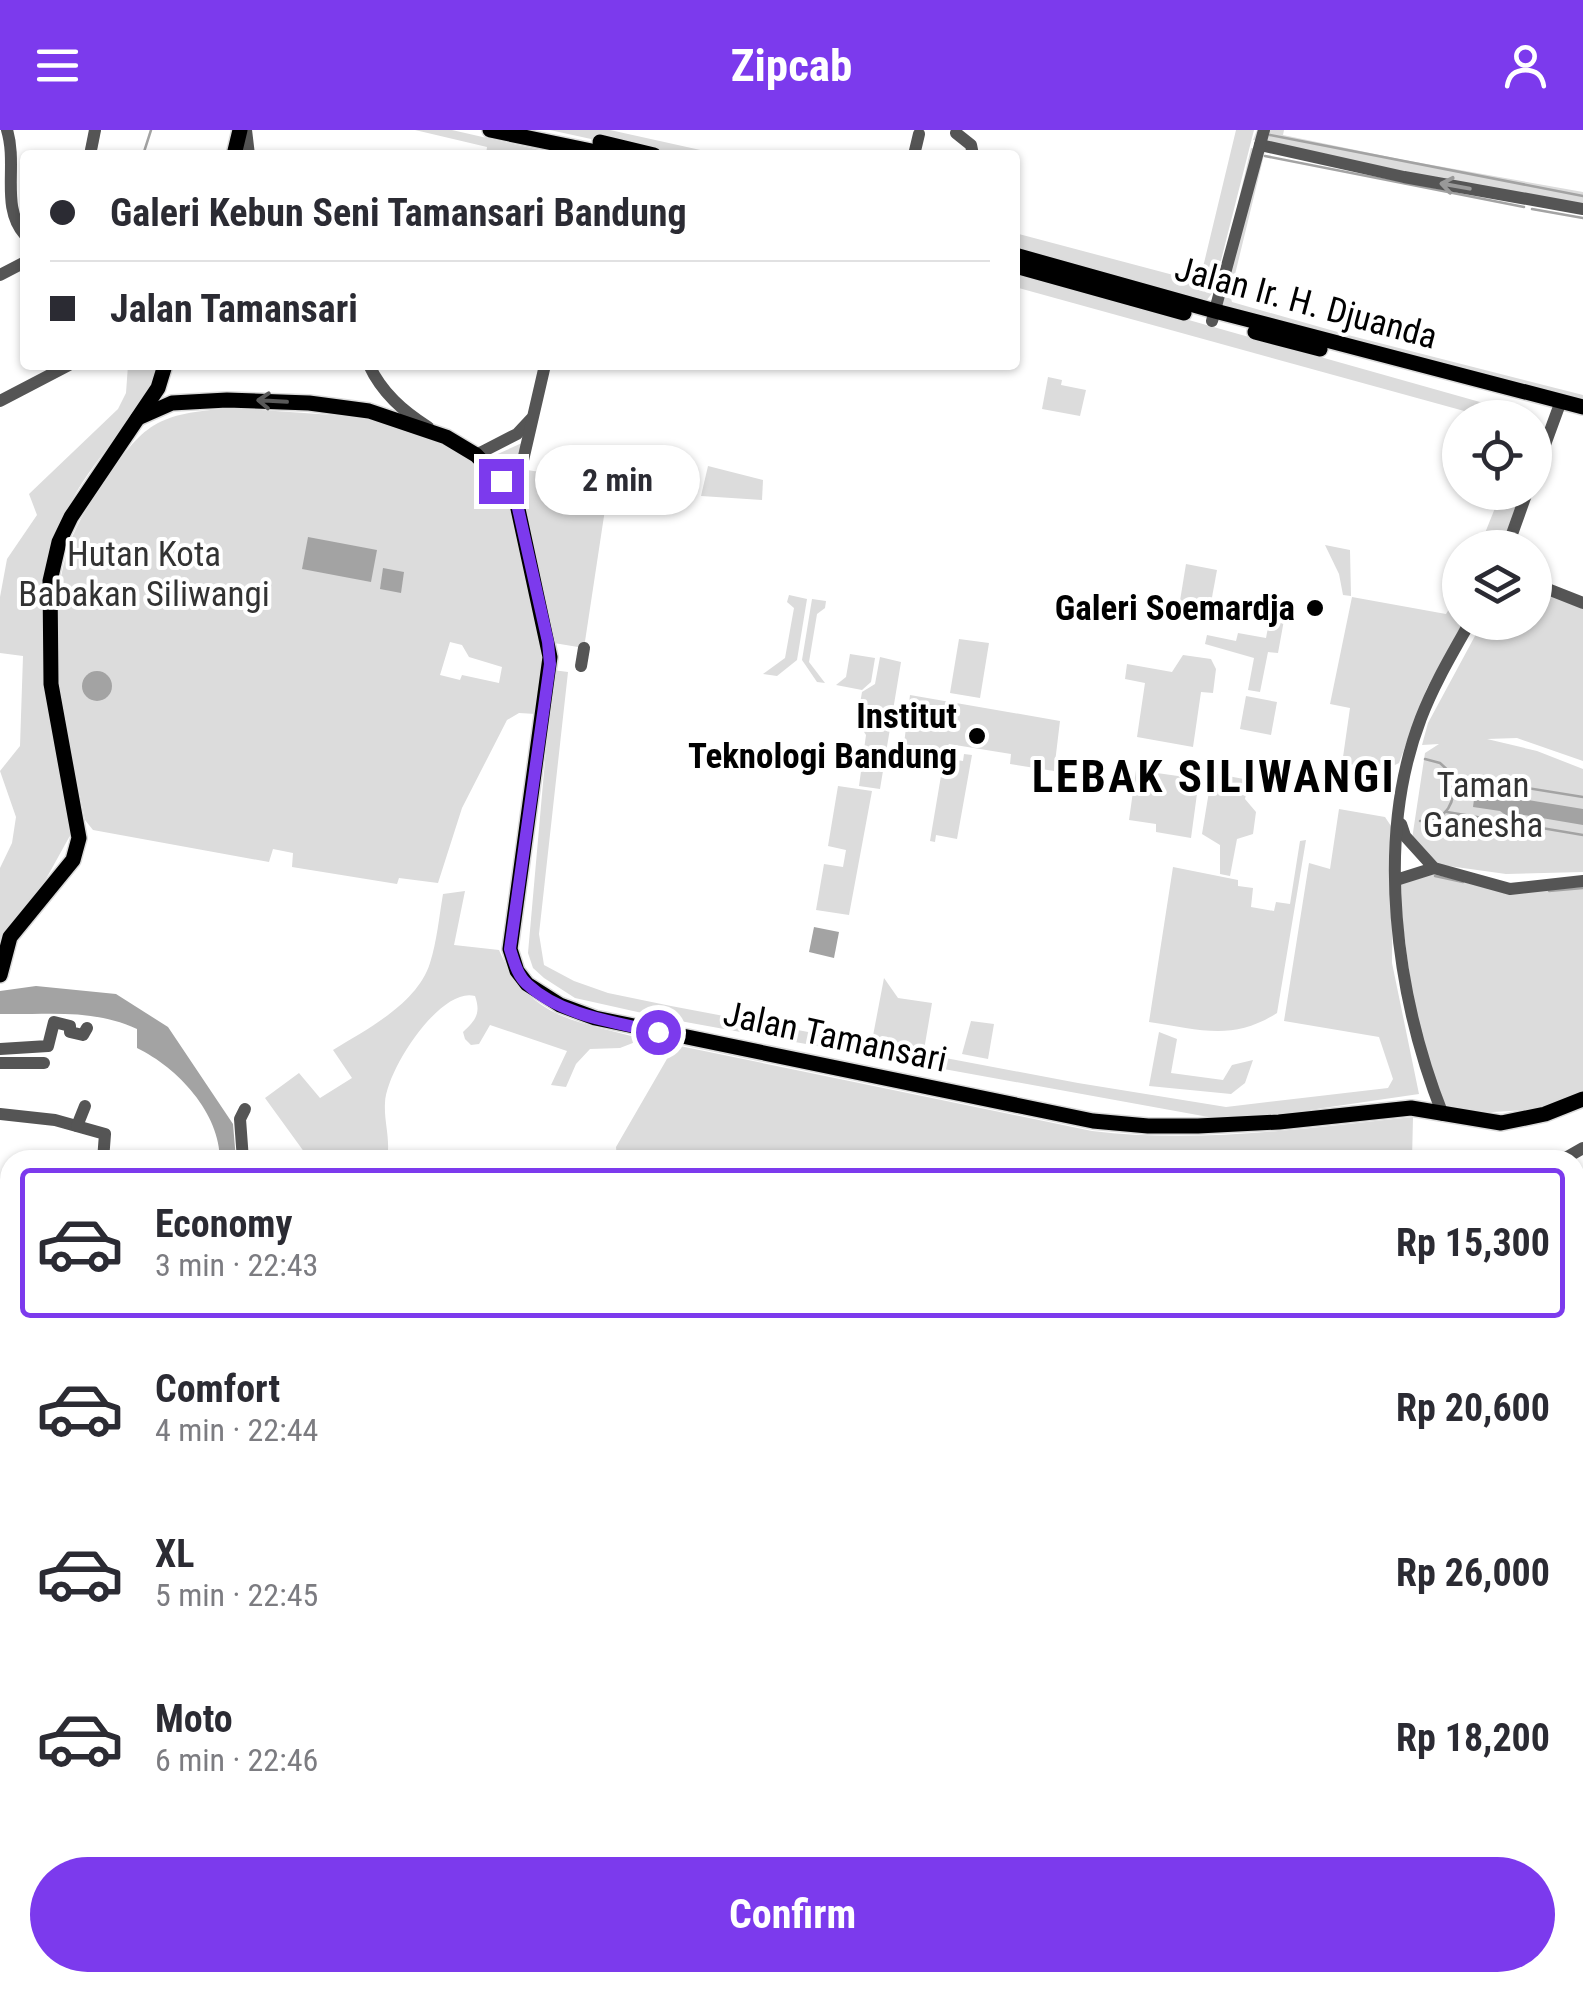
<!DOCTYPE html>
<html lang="en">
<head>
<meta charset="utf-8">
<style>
	body { margin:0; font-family:"Roboto Condensed",sans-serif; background:#f7f7f7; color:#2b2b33; height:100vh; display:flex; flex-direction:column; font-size:38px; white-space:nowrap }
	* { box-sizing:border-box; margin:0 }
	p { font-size:32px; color:#7c7c81 }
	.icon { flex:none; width:55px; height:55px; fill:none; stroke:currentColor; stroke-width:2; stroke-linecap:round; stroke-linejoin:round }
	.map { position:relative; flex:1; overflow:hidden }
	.drawer { position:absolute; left:0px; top:1020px; width:1585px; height:842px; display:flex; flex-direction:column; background:#fff; border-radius:30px 30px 0 0; box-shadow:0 2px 8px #0004 }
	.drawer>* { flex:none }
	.banner { position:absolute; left:20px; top:20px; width:1000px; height:220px; border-radius:10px; box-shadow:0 2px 8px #0004; display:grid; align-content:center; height:220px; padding:0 30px; background:#fff }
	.buttons { position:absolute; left:1442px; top:270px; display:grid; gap:20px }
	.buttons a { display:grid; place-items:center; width:110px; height:110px; border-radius:50%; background:#fff; box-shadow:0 2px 8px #0004; font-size:50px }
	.end { position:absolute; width:45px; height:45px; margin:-22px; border:12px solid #7c3aed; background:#fff; box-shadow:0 0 0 5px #fff }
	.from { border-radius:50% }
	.bubble { position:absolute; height:70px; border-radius:35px; background:#fff; box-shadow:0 2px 8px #0004; font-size:32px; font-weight:700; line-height:70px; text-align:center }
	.banner b { display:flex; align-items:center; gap:35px; height:95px; font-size:38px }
	.banner b+b { border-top:2px solid #e1e1e2 }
	.banner i { width:25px; height:25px; background:#2b2b33 }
	ul { padding:18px 0 0; list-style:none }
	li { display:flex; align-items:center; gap:30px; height:150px; margin:0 20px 15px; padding:0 10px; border:5px solid transparent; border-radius:10px }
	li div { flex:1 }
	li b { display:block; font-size:38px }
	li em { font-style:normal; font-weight:700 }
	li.selected { border-color:#7c3aed }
	li>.icon { width:90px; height:90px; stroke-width:1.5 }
	.cta { display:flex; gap:20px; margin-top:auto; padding:20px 30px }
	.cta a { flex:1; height:115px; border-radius:60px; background:#7c3aed; color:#fff; font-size:40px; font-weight:700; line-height:115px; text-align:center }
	header { display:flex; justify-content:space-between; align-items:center; height:130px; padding:0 30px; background:#7c3aed; color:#fff; font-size:45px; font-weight:700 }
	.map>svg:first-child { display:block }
</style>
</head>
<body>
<header><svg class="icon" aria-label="menu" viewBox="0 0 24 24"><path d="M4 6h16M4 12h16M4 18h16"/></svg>Zipcab<svg class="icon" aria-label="person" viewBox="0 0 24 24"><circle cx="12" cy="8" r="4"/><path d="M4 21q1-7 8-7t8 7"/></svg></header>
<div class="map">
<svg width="1583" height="1862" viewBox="0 0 1583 1862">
	<rect width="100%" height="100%" fill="#fff"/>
	<g fill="#dcdcdc" fill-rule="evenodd">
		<polygon points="415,0 452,0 562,25 486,25 487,17"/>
		<polygon points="550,0 610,0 723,25 664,25"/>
		<polygon points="1236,0 1254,0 1213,162 1206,171 1015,117 1015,103 1196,151 1204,133"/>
		<polygon points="1257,0 1284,0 1283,5 1404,30 1583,62 1583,74 1406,43 1253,10"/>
		<polygon points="1251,18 1265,21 1230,165 1232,172 1348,205 1583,265 1583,276 1222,177 1218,158"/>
		<polygon points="1015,141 1533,287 1486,287 1015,157"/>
		<path d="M128 235H158C143 289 70 347 61 401L45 537 46 574 72 702 0 832V738L12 713 16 687 0 641 20 616 23 526 0 523V467L7 429 37 385 29 364 118 279 126 263Z"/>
		<polygon points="1048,247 1062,250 1061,255 1086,260 1080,286 1042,279"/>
		<path d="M232 278 361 287 457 318 479 330 509 369 543 525 536 584 519 583 507 590 462 678 438 753 399 748 397 754 292 737 293 723 273 719 269 732 93 700 85 690C68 601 39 506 69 416 76 394 89 375 102 356 144 292 156 284 232 278ZM450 512 462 515 469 527 502 537 499 553 462 545 460 550 440 545Z"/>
		<polygon points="522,313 513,353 491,327"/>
		<polygon points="708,336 763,350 762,370 701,366"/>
		<polygon points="521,339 609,353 584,518 548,512 515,365"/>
		<polygon points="1501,363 1522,363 1502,417 1479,418"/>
		<polygon points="1325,415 1350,420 1351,466 1343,465 1339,444"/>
		<polygon points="1186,434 1217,440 1208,489 1178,483"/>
		<polygon points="1535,459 1583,475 1583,631 1517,608 1487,609 1537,621 1583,639 1583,742 1506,744 1434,734 1412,709 1425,623 1439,614 1422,615 1428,593 1482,493 1535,492"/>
		<polygon points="1460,461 1460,492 1463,493 1427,558 1399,633 1391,637 1342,634 1350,578 1330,574 1352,467 1446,484"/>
		<polygon points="789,465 807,469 797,530 777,546 763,544 785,528 794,478 787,472"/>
		<polygon points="812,469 826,471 825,478 817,484 809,532 825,553 817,552 802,530"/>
		<polygon points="1270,487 1284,490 1278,523 1268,522 1260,562 1248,560 1254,528 1205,514 1207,505 1236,511 1238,503 1266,508"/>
		<polygon points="959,509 989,513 980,568 950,563"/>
		<polygon points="850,524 875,528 871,552 862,560 836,555 846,547"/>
		<polygon points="1183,525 1211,529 1216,539 1213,563 1201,562 1193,617 1137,607 1145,553 1125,549 1127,534 1172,542"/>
		<polygon points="880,527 901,532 880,659 859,656 866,605 857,591 862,562 875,554"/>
		<polygon points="553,540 568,542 539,804 544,835 574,851 608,863 671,876 1078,953 1226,977 1388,958 1393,949 1379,907 1284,891 1309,733 1330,739 1339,679 1385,687 1393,699 1392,833 1419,964 1282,984 1214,988 669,889 575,868 544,848 533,838 528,823"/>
		<polygon points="910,565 1060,591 1054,641 1010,634 1011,624 949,614 944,621 904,614"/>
		<polygon points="1246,566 1277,572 1271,605 1240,599"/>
		<polygon points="964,624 972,625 957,709 936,705 935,712 930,711 944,628 963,631"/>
		<polygon points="1136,640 1199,649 1191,708 1156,702 1156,694 1129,690"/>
		<polygon points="1212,643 1249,650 1245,669 1256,682 1253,704 1237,709 1230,746 1220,744 1220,715 1202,704"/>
		<polygon points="838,656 872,661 849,785 816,780 824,734 843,737 846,720 828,716"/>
		<path d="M1306 710 1277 883C1232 912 1199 899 1149 892L1173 737 1238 750V756L1253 758 1251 777 1274 781 1276 772 1290 774 1300 711Z"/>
		<polygon points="1433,741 1510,761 1583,755 1583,964 1528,980 1443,985 1415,885 1397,751"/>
		<path d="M465 761 454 815 499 820C529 889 576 891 643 909L620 918 590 919 576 934 566 957 551 955 567 921 490 895 479 914 471 915 465 909 463 902C476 890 481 883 475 866 441 856 386 940 385 973 384 989 389 1004 388 1021L378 1020 364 1030H310L265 968 299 943 320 968 352 948 333 920C367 899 417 874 430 833 437 811 439 787 443 764Z"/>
		<polygon points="884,848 898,868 932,873 924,920 872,911"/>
		<polygon points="971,891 994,894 988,929 962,924"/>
		<polygon points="1159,902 1177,909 1171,943 1223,950 1232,935 1253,930 1245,953 1231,964 1149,956"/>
		<path d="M675 915 1092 1001C1198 1014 1307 998 1413 987L1412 1030H617L616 1017Z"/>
		<polygon points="290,1853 396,1853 395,1862 326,1862 317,1857 289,1859"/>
	</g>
	<g fill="#a3a3a3">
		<polygon points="308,407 377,420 371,452 302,439"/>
		<polygon points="383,438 404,442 401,463 380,459"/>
		<circle cx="97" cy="556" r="15"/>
		<polygon points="1511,660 1523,664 1528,670 1583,679 1583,695 1524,685 1511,689 1500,681 1473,677 1475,662 1501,666"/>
		<polygon points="814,797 839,802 834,828 809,822"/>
		<path d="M36 856 116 864 168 897 233 994 236 1030H220C220 983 178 938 137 918V899C91 878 49 885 0 884V861Z"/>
	</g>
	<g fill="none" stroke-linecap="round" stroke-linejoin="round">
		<g stroke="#a3a3a3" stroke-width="2.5">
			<polyline points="1270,5 1583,66"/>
			<polyline points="143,25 151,0"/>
			<polyline points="1265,26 1524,77"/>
			<polyline points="1532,79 1583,88"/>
			<polyline points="1425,629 1440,633 1454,646 1583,667"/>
			<polyline points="1447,682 1583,705"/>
			<path d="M1420 691C1448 691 1456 672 1454 646"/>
			<polyline points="1435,746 1463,752"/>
			<polyline points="1549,761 1583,758"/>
			<polyline points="1177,1852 1250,1862"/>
			<polyline points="1411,1862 1414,1852"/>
		</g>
		<g stroke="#dbdbdb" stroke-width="18">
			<g id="major">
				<polyline points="490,0 611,25"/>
				<polyline points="600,12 654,25"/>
				<polyline points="234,25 240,0"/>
				<polyline points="1015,125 1215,181 1583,277"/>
				<polyline points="1015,136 1184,183"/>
				<polyline points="1255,202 1320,219"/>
				<polyline points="138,288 172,273 227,270 309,273 369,281 446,307 476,325 515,365 550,527 510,819 517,841 527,854 560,875 595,888 1093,991 1148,996 1198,996 1279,992 1411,978 1501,993 1545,984 1583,969"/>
				<polyline points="0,845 10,807 73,730 79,708 51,554 50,451 59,412 71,387 158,258 165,235"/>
				<polyline points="0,1360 10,1365"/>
				<polyline points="1575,1717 1583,1719"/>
				<polyline points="0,1784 10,1784"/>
				<polyline points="1091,1852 1162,1862"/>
			</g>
		</g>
		<g stroke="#555" stroke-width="12">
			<path d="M7 0C18 36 0 77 25 105"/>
			<polyline points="246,0 249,25"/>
			<polyline points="956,3 971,15 973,25"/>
			<polyline points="1260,15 1404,47 1583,79"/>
			<polyline points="90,25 95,0"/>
			<polyline points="914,25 919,4"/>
			<polyline points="0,145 25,132"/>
			<polyline points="1212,191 1264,0"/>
			<path d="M369 235C382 263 403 281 428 297"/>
			<polyline points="0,271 69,235"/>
			<polyline points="476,325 517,304 531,289"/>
			<polyline points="1535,342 1561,271"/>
			<polyline points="515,365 545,235"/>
			<polyline points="1507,418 1527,362"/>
			<polyline points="1535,454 1583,473"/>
			<polyline points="581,536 584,518"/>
			<polyline points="1401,694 1405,706 1434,738 1510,759 1583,751"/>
			<polyline points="1396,750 1434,738"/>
			<polyline points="0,919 48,916 54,892 70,896 70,902 83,905 87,898"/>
			<polyline points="0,933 44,933"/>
			<polyline points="0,984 55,990 105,1004 103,1030"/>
			<path d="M1443 985C1396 866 1374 710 1421 588 1434 554 1452 524 1470 492"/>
			<polyline points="77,996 85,976"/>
			<polyline points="243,1030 240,989 245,979"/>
			<polyline points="1562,1030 1583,1018"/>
			<polyline points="1575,1070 1583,1062"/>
			<polyline points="0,1172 10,1162"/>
			<polyline points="0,1187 10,1206"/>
			<polyline points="1575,1201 1583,1205"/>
			<polyline points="1575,1270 1583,1274"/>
			<polyline points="1575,1346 1583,1354"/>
			<polyline points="1583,1380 1578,1392 1583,1531"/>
			<polyline points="0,1527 10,1533"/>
			<polyline points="1575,1838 1583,1841"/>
			<polyline points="367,1852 373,1862"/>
			<polyline points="479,1852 505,1862"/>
			<polyline points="286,1862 286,1852"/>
			<polyline points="455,1862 463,1852"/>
			<polyline points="914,1862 917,1852"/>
			<polyline points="1422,1862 1426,1852"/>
			<polyline points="1532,1862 1534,1852"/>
		</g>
		<use href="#major" stroke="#000" stroke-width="15"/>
	</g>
	<defs><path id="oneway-shaft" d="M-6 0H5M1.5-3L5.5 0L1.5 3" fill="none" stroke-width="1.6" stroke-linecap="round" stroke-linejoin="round" transform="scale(2.5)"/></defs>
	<use stroke="#999" href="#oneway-shaft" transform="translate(1455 56) rotate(-170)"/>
	<use stroke="#595959" href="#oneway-shaft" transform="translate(272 271) rotate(-177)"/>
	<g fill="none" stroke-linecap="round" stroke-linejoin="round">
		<path stroke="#7c3aed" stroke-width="12" d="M501 351 515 365 548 512 550 534 510 819C514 831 517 845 527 854 561 886 615 892 658 902"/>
	</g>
	<g fill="#000" stroke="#fff" stroke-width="4">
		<circle cx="1315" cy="478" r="10"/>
		<circle cx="977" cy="606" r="10"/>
	</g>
	<g text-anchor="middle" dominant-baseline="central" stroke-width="8" stroke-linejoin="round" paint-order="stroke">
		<g font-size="35" fill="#000" stroke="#fff">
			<text transform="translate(1306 173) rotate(15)">Jalan Ir. H. Djuanda</text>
			<text transform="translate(835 907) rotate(12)">Jalan Tamansari</text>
		</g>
		<g font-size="35" fill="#333" stroke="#fff">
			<text x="144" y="424">Hutan Kota<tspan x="144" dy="40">Babakan Siliwangi</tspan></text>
			<text x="1483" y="655">Taman<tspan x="1483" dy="40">Ganesha</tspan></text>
		</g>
		<g font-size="35" font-weight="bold" fill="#000" stroke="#fff" text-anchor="end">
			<text x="1295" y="478">Galeri Soemardja</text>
			<text x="957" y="586">Institut<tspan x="957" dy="40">Teknologi Bandung</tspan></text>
		</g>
		<g font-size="45" font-weight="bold" letter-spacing="2.5" fill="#000" stroke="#fff">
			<text x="1214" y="646">LEBAK SILIWANGI</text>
		</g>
	</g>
</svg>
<div class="buttons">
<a><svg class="icon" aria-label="locate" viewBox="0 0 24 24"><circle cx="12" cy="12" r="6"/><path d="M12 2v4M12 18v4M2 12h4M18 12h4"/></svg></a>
<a><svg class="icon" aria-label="layers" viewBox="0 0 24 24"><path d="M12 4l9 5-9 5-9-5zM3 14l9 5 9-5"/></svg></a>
</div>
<i class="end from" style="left:658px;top:902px"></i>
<i class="end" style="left:501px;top:351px"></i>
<div class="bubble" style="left:535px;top:315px;width:165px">2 min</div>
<div class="banner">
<b><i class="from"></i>Galeri Kebun Seni Tamansari Bandung</b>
<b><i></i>Jalan Tamansari</b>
</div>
<section class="drawer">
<ul>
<li class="selected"><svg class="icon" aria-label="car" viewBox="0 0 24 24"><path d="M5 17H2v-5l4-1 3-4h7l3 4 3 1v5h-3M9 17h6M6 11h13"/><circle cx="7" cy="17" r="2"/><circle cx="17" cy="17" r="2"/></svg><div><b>Economy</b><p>3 min · 22:43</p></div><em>Rp 15,300</em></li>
<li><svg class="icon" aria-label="car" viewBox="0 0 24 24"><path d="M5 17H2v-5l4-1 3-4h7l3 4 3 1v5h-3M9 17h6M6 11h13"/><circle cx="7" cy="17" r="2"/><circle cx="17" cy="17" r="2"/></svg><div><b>Comfort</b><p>4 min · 22:44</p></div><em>Rp 20,600</em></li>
<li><svg class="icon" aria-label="car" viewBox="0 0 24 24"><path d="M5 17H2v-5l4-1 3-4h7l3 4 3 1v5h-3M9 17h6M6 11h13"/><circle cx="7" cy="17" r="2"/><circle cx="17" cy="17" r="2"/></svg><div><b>XL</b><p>5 min · 22:45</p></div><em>Rp 26,000</em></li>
<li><svg class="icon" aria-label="car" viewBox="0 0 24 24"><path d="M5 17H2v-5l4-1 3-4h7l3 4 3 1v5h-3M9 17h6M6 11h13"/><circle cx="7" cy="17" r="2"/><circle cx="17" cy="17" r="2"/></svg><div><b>Moto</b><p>6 min · 22:46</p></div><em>Rp 18,200</em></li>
</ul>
<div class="cta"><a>Confirm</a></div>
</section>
</div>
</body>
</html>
